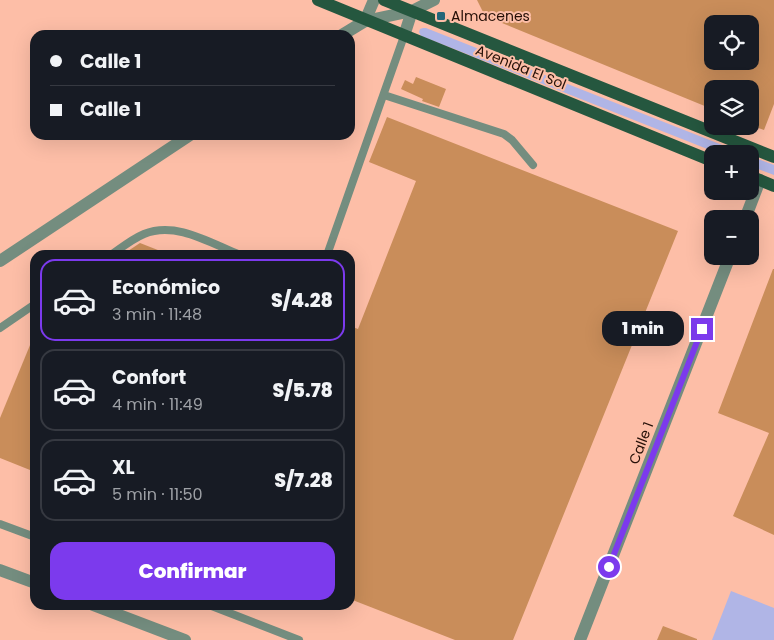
<!DOCTYPE html>
<html lang="es">
<head>
<meta charset="utf-8">
<style>
	body { margin:0; font-family:Poppins,sans-serif; background:#20242c; color:#f1f3f6; height:100vh; display:flex; flex-direction:column; font-size:19px; white-space:nowrap }
	* { box-sizing:border-box; margin:0 }
	p { font-size:16px; color:#9ea1a6 }
	.icon { flex:none; width:28px; height:28px; fill:none; stroke:currentColor; stroke-width:2; stroke-linecap:round; stroke-linejoin:round }
	.map { position:relative; flex:1; overflow:hidden }
	.sheet { position:absolute; left:30px; top:250px; width:325px; height:360px; display:flex; flex-direction:column; background:#171b24; border-radius:15px; box-shadow:0 5px 20px #0002 }
	.sheet>* { flex:none }
	.hud { position:absolute; left:30px; top:30px; width:325px; height:110px; border-radius:15px; box-shadow:0 5px 20px #0002; display:grid; align-content:center; height:110px; padding:0 20px; background:#171b24 }
	.buttons { position:absolute; left:704px; top:15px; display:grid; gap:10px }
	.buttons a { display:grid; place-items:center; width:55px; height:55px; border-radius:10px; background:#171b24; box-shadow:0 5px 20px #0002; font-size:25px }
	.end { position:absolute; width:22px; height:22px; margin:-11px; border:6px solid #7c3aed; background:#fff; box-shadow:0 0 0 2px #fff }
	.from { border-radius:50% }
	.bubble { position:absolute; height:35px; border-radius:15px; background:#171b24; box-shadow:0 5px 20px #0002; font-size:16px; font-weight:800; line-height:35px; text-align:center }
	.hud b { display:flex; align-items:center; gap:18px; height:48px; font-size:19px }
	.hud b+b { border-top:1px solid #363941 }
	.hud i { width:12px; height:12px; background:#f1f3f6 }
	ul { padding:9px 0 0; list-style:none }
	li { display:flex; align-items:center; gap:15px; height:82px; margin:0 10px 8px; padding:0 10px; border:2px solid #363941; border-radius:15px }
	li div { flex:1 }
	li b { display:block; font-size:19px }
	li em { font-style:normal; font-weight:800 }
	li.active { border-color:#7c3aed }
	li>.icon { width:45px; height:45px; stroke-width:1.5 }
	.action { display:flex; gap:10px; margin-top:auto; padding:10px 20px }
	.action a { flex:1; height:58px; border-radius:15px; background:#7c3aed; color:#fff; font-size:20px; font-weight:800; line-height:58px; text-align:center }
	.map>svg:first-child { display:block }
</style>
</head>
<body>
<div class="map">
<svg width="774" height="640" viewBox="0 0 774 640">
	<rect width="100%" height="100%" fill="#fdbea7"/>
	<g fill="#b0b5e6">
		<polygon points="423,28 426,28 745,154 720,154 421,36 419,32 420,29"/>
		<polygon points="750,156 774,165 774,175 750,166"/>
		<polygon points="731,591 774,608 774,640 712,640"/>
	</g>
	<g fill="#c98d5a" fill-rule="evenodd">
		<path d="M477 0H774V104L764 130 750 125V89H712V109L485 16ZM712 24H750V61H712Z"/>
		<polygon points="416,77 446,89 439,107 422,101 423,99 401,89 405,80 413,84"/>
		<polygon points="387,117 678,231 513,640 455,640 350,599 350,326 358,329 416,181 369,162"/>
		<polygon points="140,243 168,254 168,255 122,255"/>
		<polygon points="773,269 774,269 774,535 733,516 769,433 718,413"/>
		<polygon points="35,333 35,472 0,458 0,418"/>
		<polygon points="663,626 697,639 697,640 657,640"/>
	</g>
	<g fill="none" stroke-linecap="round" stroke-linejoin="round">
		<g stroke="#748d7f" stroke-width="8">
			<polyline points="384,95 504,134 512,140 533,165"/>
			<path d="M111 255C121 248 132 239 144 234 176 221 210 243 240 255"/>
			<polyline points="327,255 404,36"/>
			<polyline points="0,328 35,304"/>
			<polyline points="0,524 35,537"/>
			<polyline points="209,605 299,640"/>
		</g>
		<g stroke="#748d7f" stroke-width="12">
			<polyline points="365,21 412,11"/>
			<polyline points="342,35 365,21 374,0"/>
			<polyline points="404,36 412,11 434,0"/>
			<polyline points="745,219 760,180"/>
			<polyline points="0,261 190,135"/>
			<polyline points="0,570 35,583"/>
			<polyline points="93,605 185,640"/>
			<polyline points="580,640 730,256"/>
		</g>
		<g stroke="#25573f" stroke-width="12">
			<polyline points="318,0 712,161"/>
			<polyline points="384,0 774,157"/>
			<polyline points="750,176 774,186"/>
		</g>
	</g>
	<g fill="none" stroke-linecap="round" stroke-linejoin="round">
		<polyline stroke="#7c3aed" stroke-width="6" points="609,567 702,329"/>
	</g>
	<rect fill="#246679" stroke="#fdbea7" stroke-width="2" x="436" y="11" width="10" height="10" rx="2.5"/>
	<g text-anchor="middle" dominant-baseline="central" stroke-width="4" stroke-linejoin="round" paint-order="stroke">
		<g font-size="14" fill="#250f07" stroke="#fdbea7" text-anchor="start">
			<text x="451" y="16">Almacenes</text>
		</g>
		<g font-size="14" fill="#250f07" stroke="#fdbea7">
			<text transform="translate(521 67) rotate(22)">Avenida El Sol</text>
			<text transform="translate(641 443) rotate(-69)">Calle 1</text>
		</g>
	</g>
</svg>
<div class="buttons">
<a><svg class="icon" aria-label="locate" viewBox="0 0 24 24"><circle cx="12" cy="12" r="6"/><path d="M12 2v4M12 18v4M2 12h4M18 12h4"/></svg></a>
<a><svg class="icon" aria-label="layers" viewBox="0 0 24 24"><path d="M12 4l9 5-9 5-9-5zM3 14l9 5 9-5"/></svg></a>
<a>+</a>
<a>−</a>
</div>
<i class="end from" style="left:609px;top:567px"></i>
<i class="end" style="left:702px;top:329px"></i>
<div class="bubble" style="left:602px;top:311px;width:82px">1 min</div>
<div class="hud">
<b><i class="from"></i>Calle 1</b>
<b><i></i>Calle 1</b>
</div>
<section class="sheet">
<ul>
<li class="active"><svg class="icon" aria-label="car" viewBox="0 0 24 24"><path d="M5 17H2v-5l4-1 3-4h7l3 4 3 1v5h-3M9 17h6M6 11h13"/><circle cx="7" cy="17" r="2"/><circle cx="17" cy="17" r="2"/></svg><div><b>Económico</b><p>3 min · 11:48</p></div><em>S/4.28</em></li>
<li><svg class="icon" aria-label="car" viewBox="0 0 24 24"><path d="M5 17H2v-5l4-1 3-4h7l3 4 3 1v5h-3M9 17h6M6 11h13"/><circle cx="7" cy="17" r="2"/><circle cx="17" cy="17" r="2"/></svg><div><b>Confort</b><p>4 min · 11:49</p></div><em>S/5.78</em></li>
<li><svg class="icon" aria-label="car" viewBox="0 0 24 24"><path d="M5 17H2v-5l4-1 3-4h7l3 4 3 1v5h-3M9 17h6M6 11h13"/><circle cx="7" cy="17" r="2"/><circle cx="17" cy="17" r="2"/></svg><div><b>XL</b><p>5 min · 11:50</p></div><em>S/7.28</em></li>
</ul>
<div class="action"><a>Confirmar</a></div>
</section>
</div>
</body>
</html>
